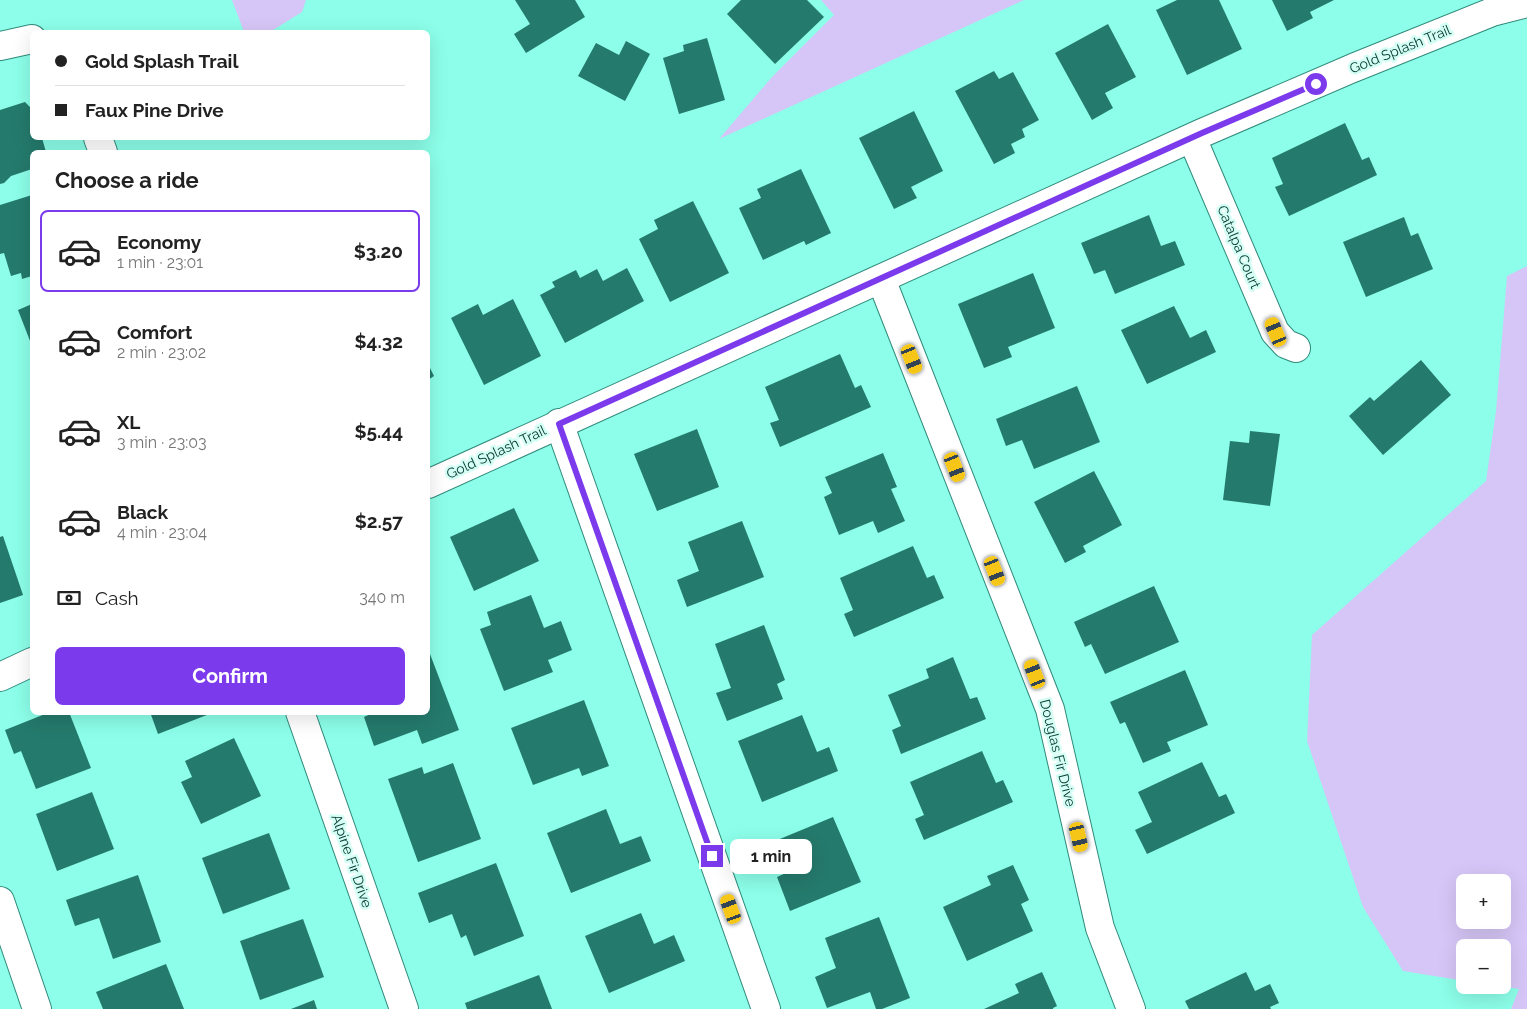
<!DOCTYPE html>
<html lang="en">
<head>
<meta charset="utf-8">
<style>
	body { margin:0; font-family:Raleway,sans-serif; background:#f6f6f6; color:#222; height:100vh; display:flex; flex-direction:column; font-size:19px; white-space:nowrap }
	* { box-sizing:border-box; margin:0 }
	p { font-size:16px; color:#767676 }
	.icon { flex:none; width:28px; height:28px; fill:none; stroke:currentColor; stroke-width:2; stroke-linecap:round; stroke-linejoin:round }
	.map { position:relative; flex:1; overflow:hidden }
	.drawer { position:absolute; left:30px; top:150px; width:400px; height:565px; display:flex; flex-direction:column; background:#fff; border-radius:8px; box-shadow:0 5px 20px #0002 }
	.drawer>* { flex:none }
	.guide { position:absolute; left:30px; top:30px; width:400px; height:110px; border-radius:8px; box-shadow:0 5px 20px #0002; display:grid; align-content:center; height:110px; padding:0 25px; background:#fff }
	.fabs { position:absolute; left:1456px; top:874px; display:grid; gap:10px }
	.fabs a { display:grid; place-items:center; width:55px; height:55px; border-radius:8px; background:#fff; box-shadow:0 5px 20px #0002; font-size:25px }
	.end { position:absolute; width:22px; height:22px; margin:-11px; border:6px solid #7c3aed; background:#fff; box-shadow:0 0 0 2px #fff }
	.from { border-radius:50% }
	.bubble { position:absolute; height:35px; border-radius:8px; background:#fff; box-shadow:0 5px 20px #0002; font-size:16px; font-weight:700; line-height:35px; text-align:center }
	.car { position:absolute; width:15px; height:30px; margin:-15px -8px; border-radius:6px; box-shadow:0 0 4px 1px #0007; background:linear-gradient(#f5c518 24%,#345 0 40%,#f5c518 0 76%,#345 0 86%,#f5c518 0) }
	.guide b { display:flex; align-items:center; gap:18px; height:48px; font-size:19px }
	.guide b+b { border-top:1px solid #e0e0e0 }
	.guide i { width:12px; height:12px; background:#222 }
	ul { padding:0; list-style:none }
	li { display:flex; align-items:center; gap:15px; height:82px; margin:0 10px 8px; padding:0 15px; border:2px solid transparent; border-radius:8px }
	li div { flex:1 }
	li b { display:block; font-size:19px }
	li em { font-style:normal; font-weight:700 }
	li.selected { border-color:#7c3aed }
	li>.icon { width:45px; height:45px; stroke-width:1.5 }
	h2 { padding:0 25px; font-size:22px; line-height:60px }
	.pay { display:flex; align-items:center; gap:12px; height:55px; padding:0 25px; font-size:19px }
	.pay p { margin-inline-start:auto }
	.cta { display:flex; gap:10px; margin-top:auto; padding:10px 25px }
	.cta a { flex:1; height:58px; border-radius:8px; background:#7c3aed; color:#fff; font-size:20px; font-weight:700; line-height:58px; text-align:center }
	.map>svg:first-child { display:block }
</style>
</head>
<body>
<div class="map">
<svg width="1527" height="1009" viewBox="0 0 1527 1009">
	<rect width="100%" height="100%" fill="#8cfee9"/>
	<g fill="#d6c6f7" fill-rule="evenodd">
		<polygon points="232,0 306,0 302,12 270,32 244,32"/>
		<polygon points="821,0 1024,0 719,139 772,77 834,15"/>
		<path d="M1527 266V1009H1511L1519 989 1494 985H1502V948H1465V981L1403 971 1363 907 1307 741 1312 635 1486 481 1496 411 1507 276ZM1465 882H1502V920H1465Z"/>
	</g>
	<g fill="#247a6c">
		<polygon points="515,0 575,0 585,17 526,53 514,34 530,24"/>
		<polygon points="741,0 807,0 824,17 775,64 727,14"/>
		<polygon points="1177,0 1219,0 1242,49 1187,75 1156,10"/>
		<polygon points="1272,0 1334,0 1310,12 1313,18 1287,31"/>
		<polygon points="1108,24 1136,77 1105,93 1113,108 1092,120 1055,53"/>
		<polygon points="707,38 725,100 679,114 663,58 684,51 683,45"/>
		<polygon points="626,41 650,54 625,101 578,76 596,43 619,55"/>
		<polygon points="994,71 999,79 1013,72 1039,120 1022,129 1025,137 1011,144 1015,153 994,164 955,91"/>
		<polygon points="25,102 32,109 32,130 31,133 32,138 42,138 46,152 32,152 32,169 11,176 4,183 0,184 0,110"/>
		<polygon points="914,111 943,171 911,187 917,198 894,209 859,138"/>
		<polygon points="1345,123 1362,160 1369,157 1377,175 1289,216 1275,187 1283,184 1272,158"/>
		<polygon points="801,169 831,233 806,245 804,241 763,260 739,208 761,198 757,189"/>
		<polygon points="32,195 32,276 22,279 21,273 11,276 4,253 0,254 0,205"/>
		<polygon points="693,201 729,273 670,302 639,239 658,229 654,220"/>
		<polygon points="1149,215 1161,246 1175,241 1185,265 1115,294 1105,270 1094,274 1081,243"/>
		<polygon points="1404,217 1411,236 1418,233 1433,269 1366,297 1343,242"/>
		<polygon points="627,268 644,301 565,343 540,295 555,287 552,282 576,270 580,278 597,269 603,281"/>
		<polygon points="1033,273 1055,328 1008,347 1012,357 984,368 958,304"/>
		<polygon points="513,299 541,356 484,385 451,318 478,304 483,315"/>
		<polygon points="32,304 32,346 18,310"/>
		<polygon points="1174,306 1190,338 1206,330 1216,352 1147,384 1121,330"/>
		<polygon points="840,354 855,388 861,385 871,407 780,447 770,423 779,420 765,387"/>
		<polygon points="1421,360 1451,395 1383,455 1349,416 1370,397 1374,401"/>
		<polygon points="428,364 434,376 428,380"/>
		<polygon points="1077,386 1100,442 1034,469 1022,440 1006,446 996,419"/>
		<polygon points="697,429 719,487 657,511 634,454"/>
		<polygon points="1250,431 1280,434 1270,506 1223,500 1230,441 1249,443"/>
		<polygon points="883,453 897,487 891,489 905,521 878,533 873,521 839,535 824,497 832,493 825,477"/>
		<polygon points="1094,471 1122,525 1083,546 1086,552 1065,563 1034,502"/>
		<polygon points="514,508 539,561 474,591 450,537"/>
		<polygon points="742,521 764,577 687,607 677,580 699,571 688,542"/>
		<polygon points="3,536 23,595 0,603 0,537"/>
		<polygon points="913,546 927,578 934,575 944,598 854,637 844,614 853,610 840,578"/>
		<polygon points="1154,586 1179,642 1105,674 1091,644 1085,647 1074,622"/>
		<polygon points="531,595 544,628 561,621 572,650 548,660 553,672 504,691 480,629 491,625 487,612"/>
		<polygon points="764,625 785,680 777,684 783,699 727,721 716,693 731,688 715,644"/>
		<polygon points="430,654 459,730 422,744 417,730 374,746 364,717 375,712 428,712 428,656"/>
		<polygon points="953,657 970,699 977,697 986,719 901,754 892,730 901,726 888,695 929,678 926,669"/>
		<polygon points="1185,670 1208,725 1167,742 1171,751 1143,763 1125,722 1120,724 1110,702"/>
		<polygon points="584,700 609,766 582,776 579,768 533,785 511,728"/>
		<polygon points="50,712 69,712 91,768 36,789 21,751 14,754 5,730"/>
		<polygon points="150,712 212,712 212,713 158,734"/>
		<polygon points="802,715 817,752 829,747 838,771 762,802 738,741"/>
		<polygon points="234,738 261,796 201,824 181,782 192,777 185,761"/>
		<polygon points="982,751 996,783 1003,780 1013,802 924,840 915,819 924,815 910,782"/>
		<polygon points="1202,762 1219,797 1226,794 1235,813 1147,854 1135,830 1152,822 1138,792"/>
		<polygon points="453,763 481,839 418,862 388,779 422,767 424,774"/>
		<polygon points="92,792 114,849 57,871 36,814"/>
		<polygon points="606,809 620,844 641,836 651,861 571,893 547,833"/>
		<polygon points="833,817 861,882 790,911 777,877 788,872 775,841"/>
		<polygon points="269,833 290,889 223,914 202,858"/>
		<polygon points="496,863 524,936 474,956 466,935 461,938 452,914 429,923 418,893"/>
		<polygon points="1013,865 1029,900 1021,904 1033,931 967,961 943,907 991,885 987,876"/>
		<polygon points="138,875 161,942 113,959 99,918 75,926 66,900"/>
		<polygon points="641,913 654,944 674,935 685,961 609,993 585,936"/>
		<polygon points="879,917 910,998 882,1009 876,1009 870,992 827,1008 815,977 836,968 825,938"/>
		<polygon points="303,919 324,977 260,1000 240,941"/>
		<polygon points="166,964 184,1009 103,1009 96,992"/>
		<polygon points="1042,972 1057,1006 1053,1008 1053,1009 984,1009 1019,993 1015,984"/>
		<polygon points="1246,972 1255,991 1270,984 1279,1003 1270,1007 1271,1009 1189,1009 1185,1001"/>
		<polygon points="539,975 552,1009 467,1009 465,1003"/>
		<polygon points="314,1000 317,1009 291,1009"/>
	</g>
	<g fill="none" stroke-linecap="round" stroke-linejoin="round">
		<g stroke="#308a7b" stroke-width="30">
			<g id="street">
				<polyline points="0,46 32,39"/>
				<polyline points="98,138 103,152"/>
				<polyline points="1192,138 1275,332 1286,344 1296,348"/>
				<polyline points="881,279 1050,709 1100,928 1131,1009"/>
				<polyline points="559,423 766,1009"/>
				<polyline points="428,484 1202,133 1353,68 1492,12 1527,3"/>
				<polyline points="0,677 32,662"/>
				<polyline points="300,712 404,1009"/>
				<polyline points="0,901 37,1009"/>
			</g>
		</g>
		<use href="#street" stroke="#fff" stroke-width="28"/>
	</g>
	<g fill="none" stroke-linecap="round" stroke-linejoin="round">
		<polyline stroke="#7c3aed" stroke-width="6" points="712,856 559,424 1202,133 1316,84"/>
	</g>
	<g text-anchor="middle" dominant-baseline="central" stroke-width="5" stroke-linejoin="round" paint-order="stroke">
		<g font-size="14" fill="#033932" stroke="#d5fef4">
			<text transform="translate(1400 49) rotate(-22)">Gold Splash Trail</text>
			<text transform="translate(1239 247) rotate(67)">Catalpa Court</text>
			<text transform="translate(496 452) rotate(-25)">Gold Splash Trail</text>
			<text transform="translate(1058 753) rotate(76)">Douglas Fir Drive</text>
			<text transform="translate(352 861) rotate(71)">Alpine Fir Drive</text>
		</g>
	</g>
</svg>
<div class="fabs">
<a>+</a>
<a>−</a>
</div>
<i class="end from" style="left:1316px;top:84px"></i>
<i class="end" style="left:712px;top:856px"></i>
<div class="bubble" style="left:730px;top:839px;width:82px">1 min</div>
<i class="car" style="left:1276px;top:332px;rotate:337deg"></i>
<i class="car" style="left:912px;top:359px;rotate:158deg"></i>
<i class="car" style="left:955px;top:467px;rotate:159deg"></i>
<i class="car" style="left:995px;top:571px;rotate:159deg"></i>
<i class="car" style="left:1035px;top:674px;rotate:339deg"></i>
<i class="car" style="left:1079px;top:837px;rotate:167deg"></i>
<i class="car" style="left:731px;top:909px;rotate:340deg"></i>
<div class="guide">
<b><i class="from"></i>Gold Splash Trail</b>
<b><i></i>Faux Pine Drive</b>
</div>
<section class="drawer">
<h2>Choose a ride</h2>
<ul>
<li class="selected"><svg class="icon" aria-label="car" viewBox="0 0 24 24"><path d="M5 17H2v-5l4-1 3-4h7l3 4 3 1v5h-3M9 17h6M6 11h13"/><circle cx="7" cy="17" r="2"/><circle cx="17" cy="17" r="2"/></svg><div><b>Economy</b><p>1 min · 23:01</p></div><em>$3.20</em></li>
<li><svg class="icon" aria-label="car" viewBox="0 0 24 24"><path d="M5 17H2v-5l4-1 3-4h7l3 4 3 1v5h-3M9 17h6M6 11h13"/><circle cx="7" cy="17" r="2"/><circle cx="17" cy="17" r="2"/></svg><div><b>Comfort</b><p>2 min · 23:02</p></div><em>$4.32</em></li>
<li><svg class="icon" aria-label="car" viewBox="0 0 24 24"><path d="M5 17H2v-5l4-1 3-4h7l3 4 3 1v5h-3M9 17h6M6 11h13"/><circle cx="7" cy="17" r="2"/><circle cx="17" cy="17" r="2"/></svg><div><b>XL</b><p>3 min · 23:03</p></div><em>$5.44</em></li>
<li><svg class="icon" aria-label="car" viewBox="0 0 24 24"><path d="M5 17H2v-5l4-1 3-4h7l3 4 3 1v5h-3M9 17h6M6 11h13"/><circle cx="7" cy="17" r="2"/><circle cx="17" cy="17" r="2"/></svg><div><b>Black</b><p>4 min · 23:04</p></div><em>$2.57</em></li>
</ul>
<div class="pay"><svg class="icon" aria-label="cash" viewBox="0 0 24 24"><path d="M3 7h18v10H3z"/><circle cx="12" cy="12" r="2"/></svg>Cash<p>340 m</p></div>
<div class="cta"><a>Confirm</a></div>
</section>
</div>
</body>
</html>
